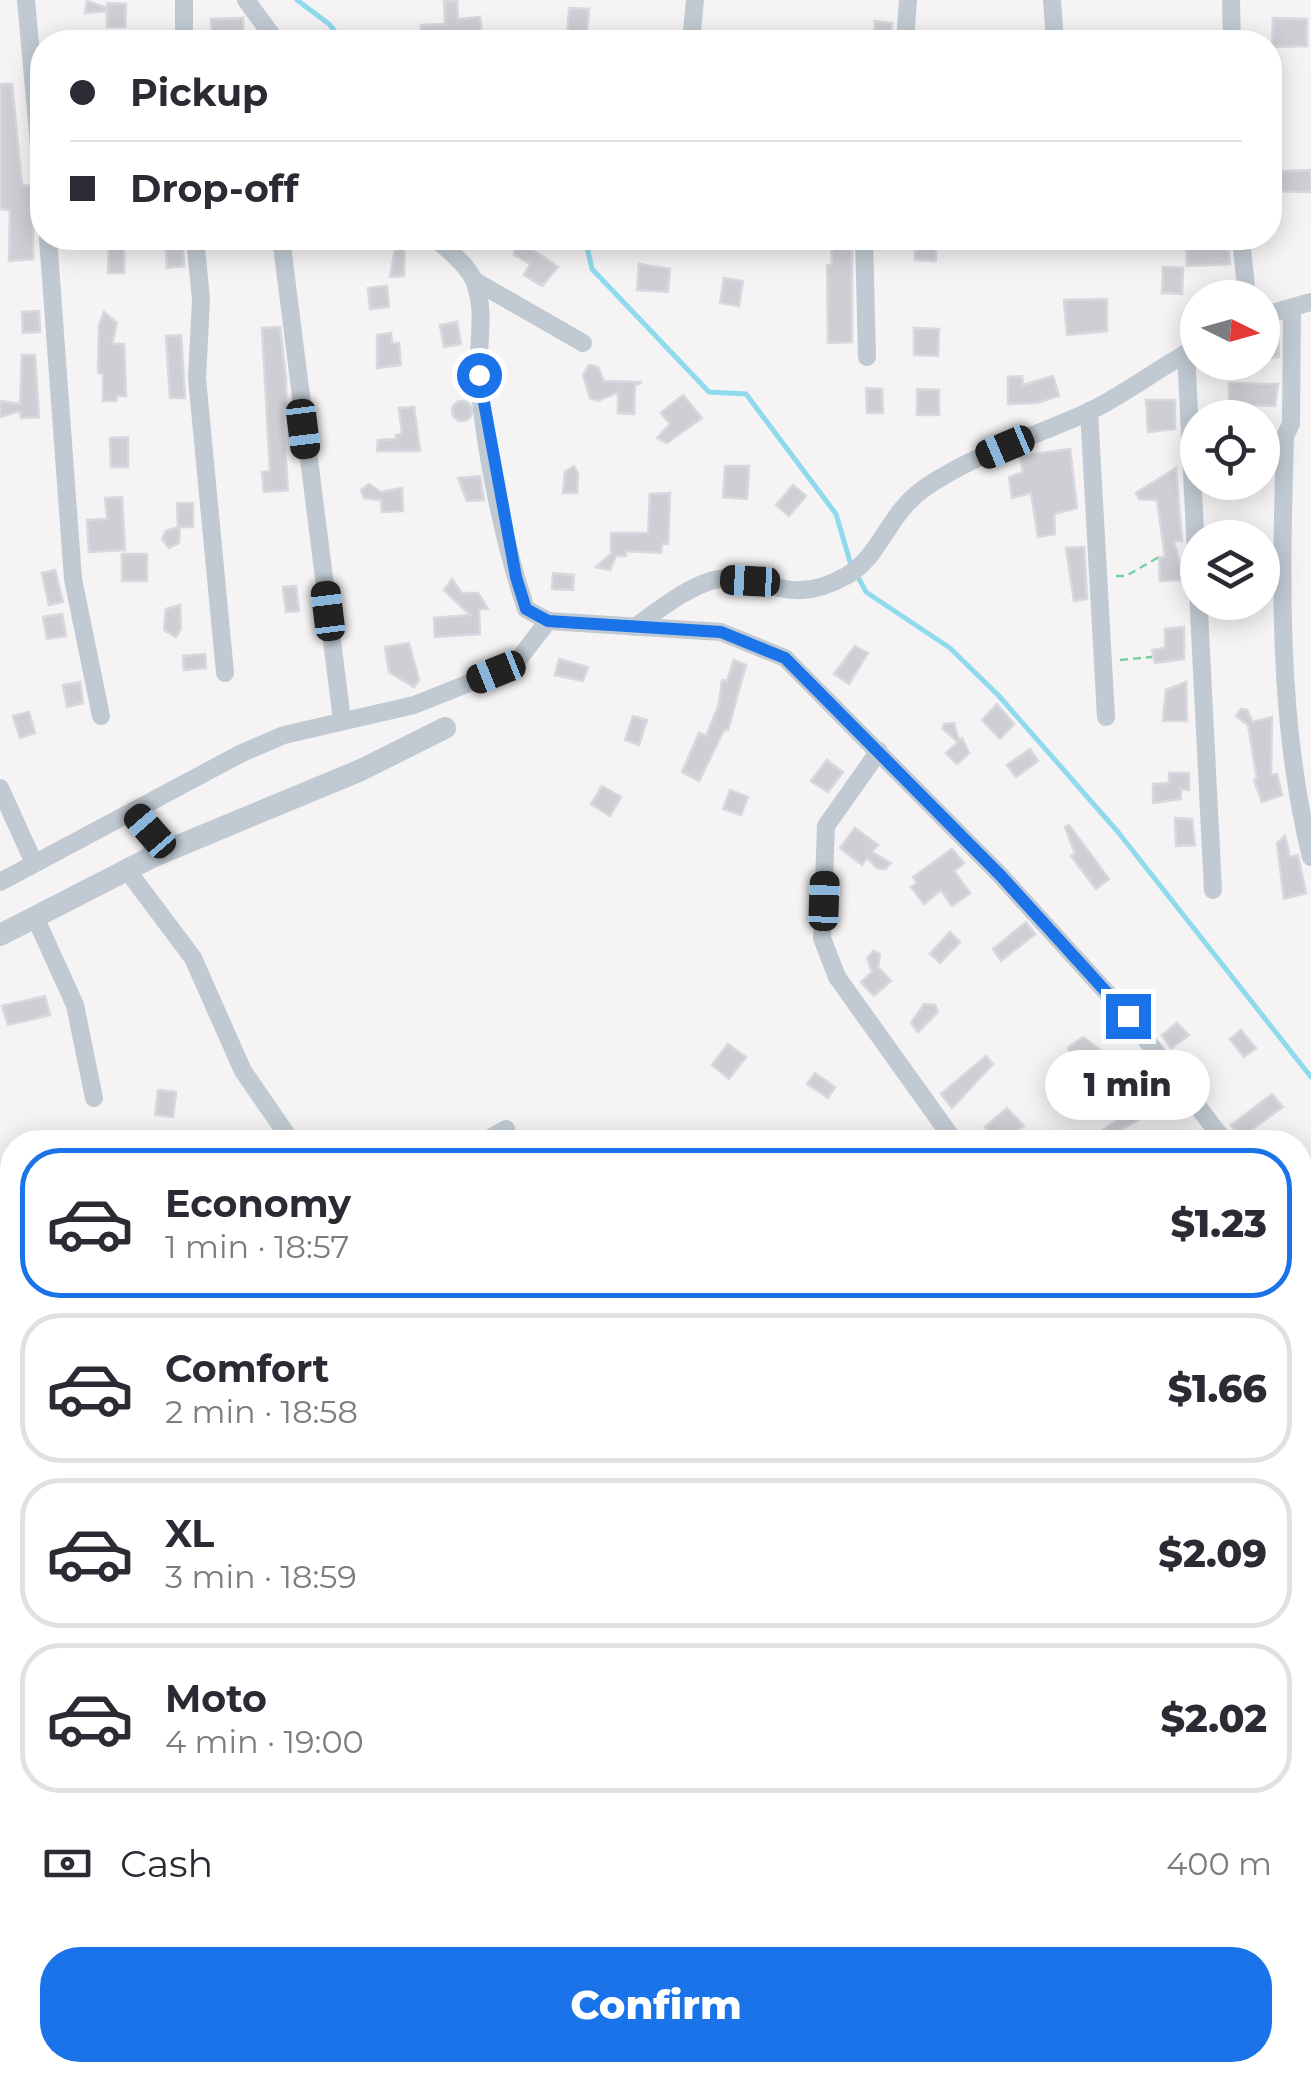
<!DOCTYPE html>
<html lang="en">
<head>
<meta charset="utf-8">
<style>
	body { margin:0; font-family:Montserrat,sans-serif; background:#f2f2f3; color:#2b2b33; height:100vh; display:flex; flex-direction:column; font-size:38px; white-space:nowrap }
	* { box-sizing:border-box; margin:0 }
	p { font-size:32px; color:#7c7c81 }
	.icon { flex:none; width:55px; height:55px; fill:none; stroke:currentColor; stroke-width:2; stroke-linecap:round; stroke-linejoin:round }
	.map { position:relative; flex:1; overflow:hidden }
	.details { position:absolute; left:0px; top:1130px; width:1312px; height:952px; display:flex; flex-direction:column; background:#fff; border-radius:40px 40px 0 0; box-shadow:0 5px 25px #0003 }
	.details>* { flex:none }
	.guide { position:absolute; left:30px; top:30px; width:1252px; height:220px; border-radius:40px; box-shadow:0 5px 25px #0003; display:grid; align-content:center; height:220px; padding:0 40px; background:#fff }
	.needle { width:65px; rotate:95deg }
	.fabs { position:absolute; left:1180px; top:280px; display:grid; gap:20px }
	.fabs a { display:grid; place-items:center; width:100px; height:100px; border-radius:50%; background:#fff; box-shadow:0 5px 25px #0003; font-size:50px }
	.end { position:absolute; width:45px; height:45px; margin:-22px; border:12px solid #1a73e8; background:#fff; box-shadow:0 0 0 5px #fff }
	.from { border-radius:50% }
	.bubble { position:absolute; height:70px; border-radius:35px; background:#fff; box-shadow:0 5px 25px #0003; font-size:32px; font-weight:800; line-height:70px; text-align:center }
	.car { position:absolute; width:30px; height:60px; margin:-30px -15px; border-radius:12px; box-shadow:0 0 8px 2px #0007; background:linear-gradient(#222 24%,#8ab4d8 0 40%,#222 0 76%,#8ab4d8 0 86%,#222 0) }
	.guide b { display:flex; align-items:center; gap:35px; height:95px; font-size:38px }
	.guide b+b { border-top:2px solid #e1e1e2 }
	.guide i { width:25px; height:25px; background:#2b2b33 }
	ul { padding:18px 0 0; list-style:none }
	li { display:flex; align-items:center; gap:30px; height:150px; margin:0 20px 15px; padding:0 20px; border:5px solid #e1e1e2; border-radius:40px }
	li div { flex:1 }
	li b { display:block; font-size:38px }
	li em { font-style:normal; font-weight:800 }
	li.active { border-color:#1a73e8 }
	li>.icon { width:90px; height:90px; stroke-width:1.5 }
	.pay { display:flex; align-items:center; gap:25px; height:110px; padding:0 40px; font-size:38px }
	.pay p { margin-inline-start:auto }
	.action { display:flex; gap:20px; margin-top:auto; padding:20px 40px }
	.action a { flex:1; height:115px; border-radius:40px; background:#1a73e8; color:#fff; font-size:40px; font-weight:800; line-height:115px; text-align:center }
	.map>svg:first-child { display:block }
</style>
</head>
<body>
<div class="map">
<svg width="1311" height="2081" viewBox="0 0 1311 2081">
	<rect width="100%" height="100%" fill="#f5f3f3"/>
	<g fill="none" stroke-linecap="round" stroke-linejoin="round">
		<g stroke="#90daee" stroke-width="5">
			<polyline points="297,0 329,24 343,42"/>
			<polyline points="585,238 592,269 709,392 746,394 836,514 851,565"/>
			<polyline points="857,575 866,592 950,648 999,696 1118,832 1311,1077"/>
		</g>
	</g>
	<g fill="#cdcfd5" stroke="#d7d9de" stroke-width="2.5">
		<polygon points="87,1 107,8 107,3 126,4 125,27 107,27 107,11 85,13"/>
		<polygon points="444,1 457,1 458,19 480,17 483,42 421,42 421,25 445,24"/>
		<polygon points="569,8 589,9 586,42 567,41"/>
		<polygon points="243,18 244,42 212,42 211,19"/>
		<polygon points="1273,18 1307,19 1307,46 1272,47"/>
		<polygon points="875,21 892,23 891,42 874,42"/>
		<polygon points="0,84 12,84 22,185 33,186 33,259 9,261 10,210 0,209"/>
		<polygon points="1311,170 1311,192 1270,191 1270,172"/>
		<polygon points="109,238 124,238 124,273 108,273"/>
		<polygon points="182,238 184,266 167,268 165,239"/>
		<polygon points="397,238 405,238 404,276 390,277"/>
		<polygon points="915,238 936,238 936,261 915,260"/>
		<polygon points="1186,238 1228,238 1230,264 1187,266"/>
		<polygon points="831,239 852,239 852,342 828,343 827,265 832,265"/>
		<polygon points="522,242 558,267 542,286 524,275 530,264 514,255 515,246"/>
		<polygon points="639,264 670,269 668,292 637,290"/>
		<polygon points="1163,267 1183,268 1182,294 1162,293"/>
		<polygon points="724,278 743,281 739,306 720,303"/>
		<polygon points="387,286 389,307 370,309 368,288"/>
		<polygon points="1107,299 1107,331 1067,335 1064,300"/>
		<polygon points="39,311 40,332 23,333 22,312"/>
		<polygon points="104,312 117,323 112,344 124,344 126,396 117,396 116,401 103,401 103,374 98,373 99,325"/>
		<polygon points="457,322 461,344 444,347 440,325"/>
		<polygon points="280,327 286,379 286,407 282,408 288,490 264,492 262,472 270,471 262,328"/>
		<polygon points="914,328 939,329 938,356 914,355"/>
		<polygon points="391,333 392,343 399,343 401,365 377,368 377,335"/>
		<polygon points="1262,333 1278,333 1279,357 1264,359"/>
		<polygon points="181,335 185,398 170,398 166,336"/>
		<polygon points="22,355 35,355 39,417 21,418 20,411 0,417 0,401 20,404"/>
		<polygon points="589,365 598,367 604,381 642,382 635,385 634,414 618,413 618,392 598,401 590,398 583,375"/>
		<polygon points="1022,376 1023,385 1053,376 1059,396 1037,403 1008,404 1008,377"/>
		<polygon points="1229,383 1278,384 1275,406 1229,404"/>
		<polygon points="866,388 882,389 883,413 867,413"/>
		<polygon points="917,389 939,390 939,415 917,415"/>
		<polygon points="683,395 702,418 667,443 657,438 670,424 661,413"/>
		<polygon points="1146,400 1175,400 1175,429 1148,432"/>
		<circle cx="462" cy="411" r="10"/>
		<polygon points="414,407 420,451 377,451 378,440 397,439 396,435 402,434 399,408"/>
		<polygon points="128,437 128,467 111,467 110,438"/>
		<polygon points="1070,449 1077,508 1054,514 1055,534 1038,537 1031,493 1012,498 1009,477 1023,472 1020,456"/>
		<polygon points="574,466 578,473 577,493 563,493 565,472"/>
		<polygon points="725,466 749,466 747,499 723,497"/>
		<polygon points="1176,468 1182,541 1174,541 1184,580 1160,581 1159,557 1165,557 1157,500 1139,499 1136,493"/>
		<polygon points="480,476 484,500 467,501 458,478"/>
		<polygon points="369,484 381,492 402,488 403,511 382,512 381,500 364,498 361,490"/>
		<polygon points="793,485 806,496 789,516 776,505"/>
		<polygon points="670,493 668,544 662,544 661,553 626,551 626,556 616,556 610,570 596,567 611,554 611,533 648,533 650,494"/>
		<polygon points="122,497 125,550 89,552 87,520 107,519 105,498"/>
		<polygon points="177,503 193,503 193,527 180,527 179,543 169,548 162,539 166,531 178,527"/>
		<polygon points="1084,547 1087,599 1074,601 1066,548"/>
		<rect x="122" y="554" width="25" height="27"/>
		<polygon points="55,570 63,602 49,605 42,573"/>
		<polygon points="553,573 574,575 573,590 552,589"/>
		<polygon points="452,579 462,593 478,593 488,609 479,609 480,634 435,637 434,618 470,615 444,590"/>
		<polygon points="296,586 299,611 286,612 283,587"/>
		<polygon points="180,605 181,628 176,637 164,630 166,609"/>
		<polygon points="62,614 66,636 47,639 43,617"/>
		<polygon points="1184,627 1184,659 1155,663 1152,650 1165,648 1165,629"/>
		<polygon points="409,643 419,680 414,687 389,672 385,647"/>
		<polygon points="855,646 868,653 849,684 834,674"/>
		<polygon points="205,654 206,668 184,670 183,656"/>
		<polygon points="559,659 588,667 583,681 555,675"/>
		<polygon points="734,660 746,665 728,730 724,730 699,781 682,772 699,733 706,736 719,704 722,680 727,681"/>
		<polygon points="80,682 83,703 67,707 63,685"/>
		<polygon points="1186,682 1187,721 1163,721 1166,690"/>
		<polygon points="997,704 1014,724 1000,739 982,720"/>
		<polygon points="1241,709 1247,710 1253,722 1272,717 1271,775 1277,774 1282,795 1262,802 1254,780 1257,779 1248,725 1236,716"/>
		<polygon points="29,712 35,733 20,738 13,716"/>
		<polygon points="633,716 647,720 639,745 625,740"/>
		<polygon points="954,723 959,740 962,738 969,753 957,764 946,753 958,742 943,729 944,724"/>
		<polygon points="1030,749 1038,761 1016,777 1007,765"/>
		<polygon points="827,760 843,772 828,792 811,781"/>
		<polygon points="1169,773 1189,773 1189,790 1181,789 1181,799 1153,803 1153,784 1169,783"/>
		<polygon points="602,786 621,797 610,816 591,804"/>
		<polygon points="730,790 748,797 741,815 723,809"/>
		<polygon points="1175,818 1192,819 1195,845 1176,846"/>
		<polygon points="1069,825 1109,879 1096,889 1071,856 1075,853 1065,827"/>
		<polygon points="855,828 878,845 872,852 891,863 885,869 877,868 867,858 862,865 840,848"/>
		<polygon points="1285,836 1290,857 1298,855 1306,893 1284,899 1277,843"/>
		<polygon points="952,849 964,863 954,871 970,893 952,906 941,890 924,904 911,887 917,883 913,877"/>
		<polygon points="1026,922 1035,934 1001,961 993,949"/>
		<polygon points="950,932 960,942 940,963 930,954"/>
		<polygon points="873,951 880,954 878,967 891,981 874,996 861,982 872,972 867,958"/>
		<polygon points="45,996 50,1015 8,1025 2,1006"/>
		<polygon points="924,1004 935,1005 938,1012 918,1032 911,1023"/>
		<polygon points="1177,1023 1189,1035 1171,1048 1162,1035"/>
		<polygon points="1241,1030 1256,1048 1244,1057 1230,1039"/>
		<polygon points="1083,1037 1102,1051 1079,1072 1068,1048"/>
		<polygon points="728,1044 746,1057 729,1079 712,1065"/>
		<polygon points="986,1056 993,1064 952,1108 941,1094"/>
		<polygon points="815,1073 835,1087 828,1098 807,1084"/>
		<polygon points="158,1090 176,1092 173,1117 155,1115"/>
		<polygon points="1272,1094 1283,1107 1240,1138 1231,1125"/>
		<polygon points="1149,1097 1156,1110 1108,1137 1103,1130"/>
		<polygon points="1007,1108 1024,1126 999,1142 985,1127"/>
	</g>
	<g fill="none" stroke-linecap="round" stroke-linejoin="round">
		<g stroke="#7ad0a6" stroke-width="2.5" stroke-dasharray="8 5" stroke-linecap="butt">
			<polyline points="1116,576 1126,576 1159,557"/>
			<polyline points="1120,660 1152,657"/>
		</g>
		<g stroke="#c1cad2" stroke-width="18">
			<polyline points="26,0 42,178"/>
			<polyline points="246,0 277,42"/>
			<polyline points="1052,0 1055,42"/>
			<polyline points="1231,0 1232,42"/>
			<polyline points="184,42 184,0"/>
			<polyline points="691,42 695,0"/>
			<polyline points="905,42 908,0"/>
			<polyline points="48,238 73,579 101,716"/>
			<polyline points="195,238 201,299 197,378 225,673"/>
			<polyline points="281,238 342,720"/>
			<path d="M434 238C448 249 469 266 475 283 486 313 477 345 479 375 483 444 504 544 526 609L548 621 721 632 785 658 1001 876 1128 1016 1225 1142"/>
			<polyline points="864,238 867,357"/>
			<polyline points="1241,238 1247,298"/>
			<polyline points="475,281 583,343"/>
			<path d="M1292 308 1291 424 1285 436C1281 577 1277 720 1311 857"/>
			<polyline points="1262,316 1311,302"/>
			<polyline points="1186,353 1213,890"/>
			<polyline points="1089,411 1106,717"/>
			<path d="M635 627C659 610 685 588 714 580 761 569 784 611 846 576 881 557 888 512 926 487 974 454 1033 437 1086 413 1125 395 1159 367 1198 347"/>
			<polyline points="879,751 826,826 822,938 837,977 955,1142"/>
			<polyline points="0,788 34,863"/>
			<polyline points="133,811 150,831 154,856"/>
			<polyline points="127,870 193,958 243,1071 292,1142"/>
			<polyline points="0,882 242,753 284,735 414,705 497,672 518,660 548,621"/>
			<polyline points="35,917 75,1005 94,1098"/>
			<polyline points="483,1142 506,1129"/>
			<polyline points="0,1206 12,1240"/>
			<polyline points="1300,1275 1311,1311"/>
			<polyline points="1300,1512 1311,1508"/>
		</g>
		<polyline stroke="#c1cad2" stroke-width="22" points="0,935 154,856 361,770 445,728"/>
	</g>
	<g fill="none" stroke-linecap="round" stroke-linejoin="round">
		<polyline stroke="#1a73e8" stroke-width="12" points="479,375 516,577 526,609 548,621 721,632 785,658 1001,876 1128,1016"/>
	</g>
</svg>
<div class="fabs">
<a><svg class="needle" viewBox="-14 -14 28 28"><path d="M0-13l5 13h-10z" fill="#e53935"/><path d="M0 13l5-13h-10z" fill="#7c7c81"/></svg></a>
<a><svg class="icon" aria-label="locate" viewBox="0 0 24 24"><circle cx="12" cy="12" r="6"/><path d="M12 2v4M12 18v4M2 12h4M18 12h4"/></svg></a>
<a><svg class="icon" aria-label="layers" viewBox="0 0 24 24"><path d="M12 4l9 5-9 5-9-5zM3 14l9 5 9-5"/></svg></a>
</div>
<i class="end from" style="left:479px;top:375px"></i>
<i class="end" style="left:1128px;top:1016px"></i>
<div class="bubble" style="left:1045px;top:1050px;width:165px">1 min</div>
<i class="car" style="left:303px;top:429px;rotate:173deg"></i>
<i class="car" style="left:1005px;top:447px;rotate:247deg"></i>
<i class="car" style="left:750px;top:581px;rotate:273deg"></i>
<i class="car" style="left:328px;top:611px;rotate:353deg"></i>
<i class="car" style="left:496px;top:672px;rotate:248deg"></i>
<i class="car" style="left:150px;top:831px;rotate:319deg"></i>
<i class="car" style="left:824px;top:901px;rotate:2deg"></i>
<div class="guide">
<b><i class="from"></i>Pickup</b>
<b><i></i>Drop-off</b>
</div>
<section class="details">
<ul>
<li class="active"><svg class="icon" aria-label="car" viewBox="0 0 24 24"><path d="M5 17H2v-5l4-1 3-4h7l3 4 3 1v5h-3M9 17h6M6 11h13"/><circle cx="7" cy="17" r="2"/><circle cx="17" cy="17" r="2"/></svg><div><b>Economy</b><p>1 min · 18:57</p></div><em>$1.23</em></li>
<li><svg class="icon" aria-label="car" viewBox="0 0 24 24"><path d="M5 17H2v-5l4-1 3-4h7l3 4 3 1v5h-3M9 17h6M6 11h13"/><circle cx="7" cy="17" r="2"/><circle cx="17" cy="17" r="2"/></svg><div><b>Comfort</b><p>2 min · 18:58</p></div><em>$1.66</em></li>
<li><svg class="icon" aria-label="car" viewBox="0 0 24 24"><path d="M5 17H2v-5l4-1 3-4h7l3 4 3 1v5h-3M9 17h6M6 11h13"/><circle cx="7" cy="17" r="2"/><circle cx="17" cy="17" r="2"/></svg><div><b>XL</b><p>3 min · 18:59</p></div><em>$2.09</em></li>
<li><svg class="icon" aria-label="car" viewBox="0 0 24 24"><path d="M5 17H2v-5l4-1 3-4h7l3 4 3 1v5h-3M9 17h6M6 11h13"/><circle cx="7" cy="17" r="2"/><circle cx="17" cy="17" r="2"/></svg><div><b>Moto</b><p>4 min · 19:00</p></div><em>$2.02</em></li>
</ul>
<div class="pay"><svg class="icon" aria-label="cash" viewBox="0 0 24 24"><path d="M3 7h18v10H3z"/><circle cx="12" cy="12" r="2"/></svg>Cash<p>400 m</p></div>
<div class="action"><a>Confirm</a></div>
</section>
</div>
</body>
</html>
